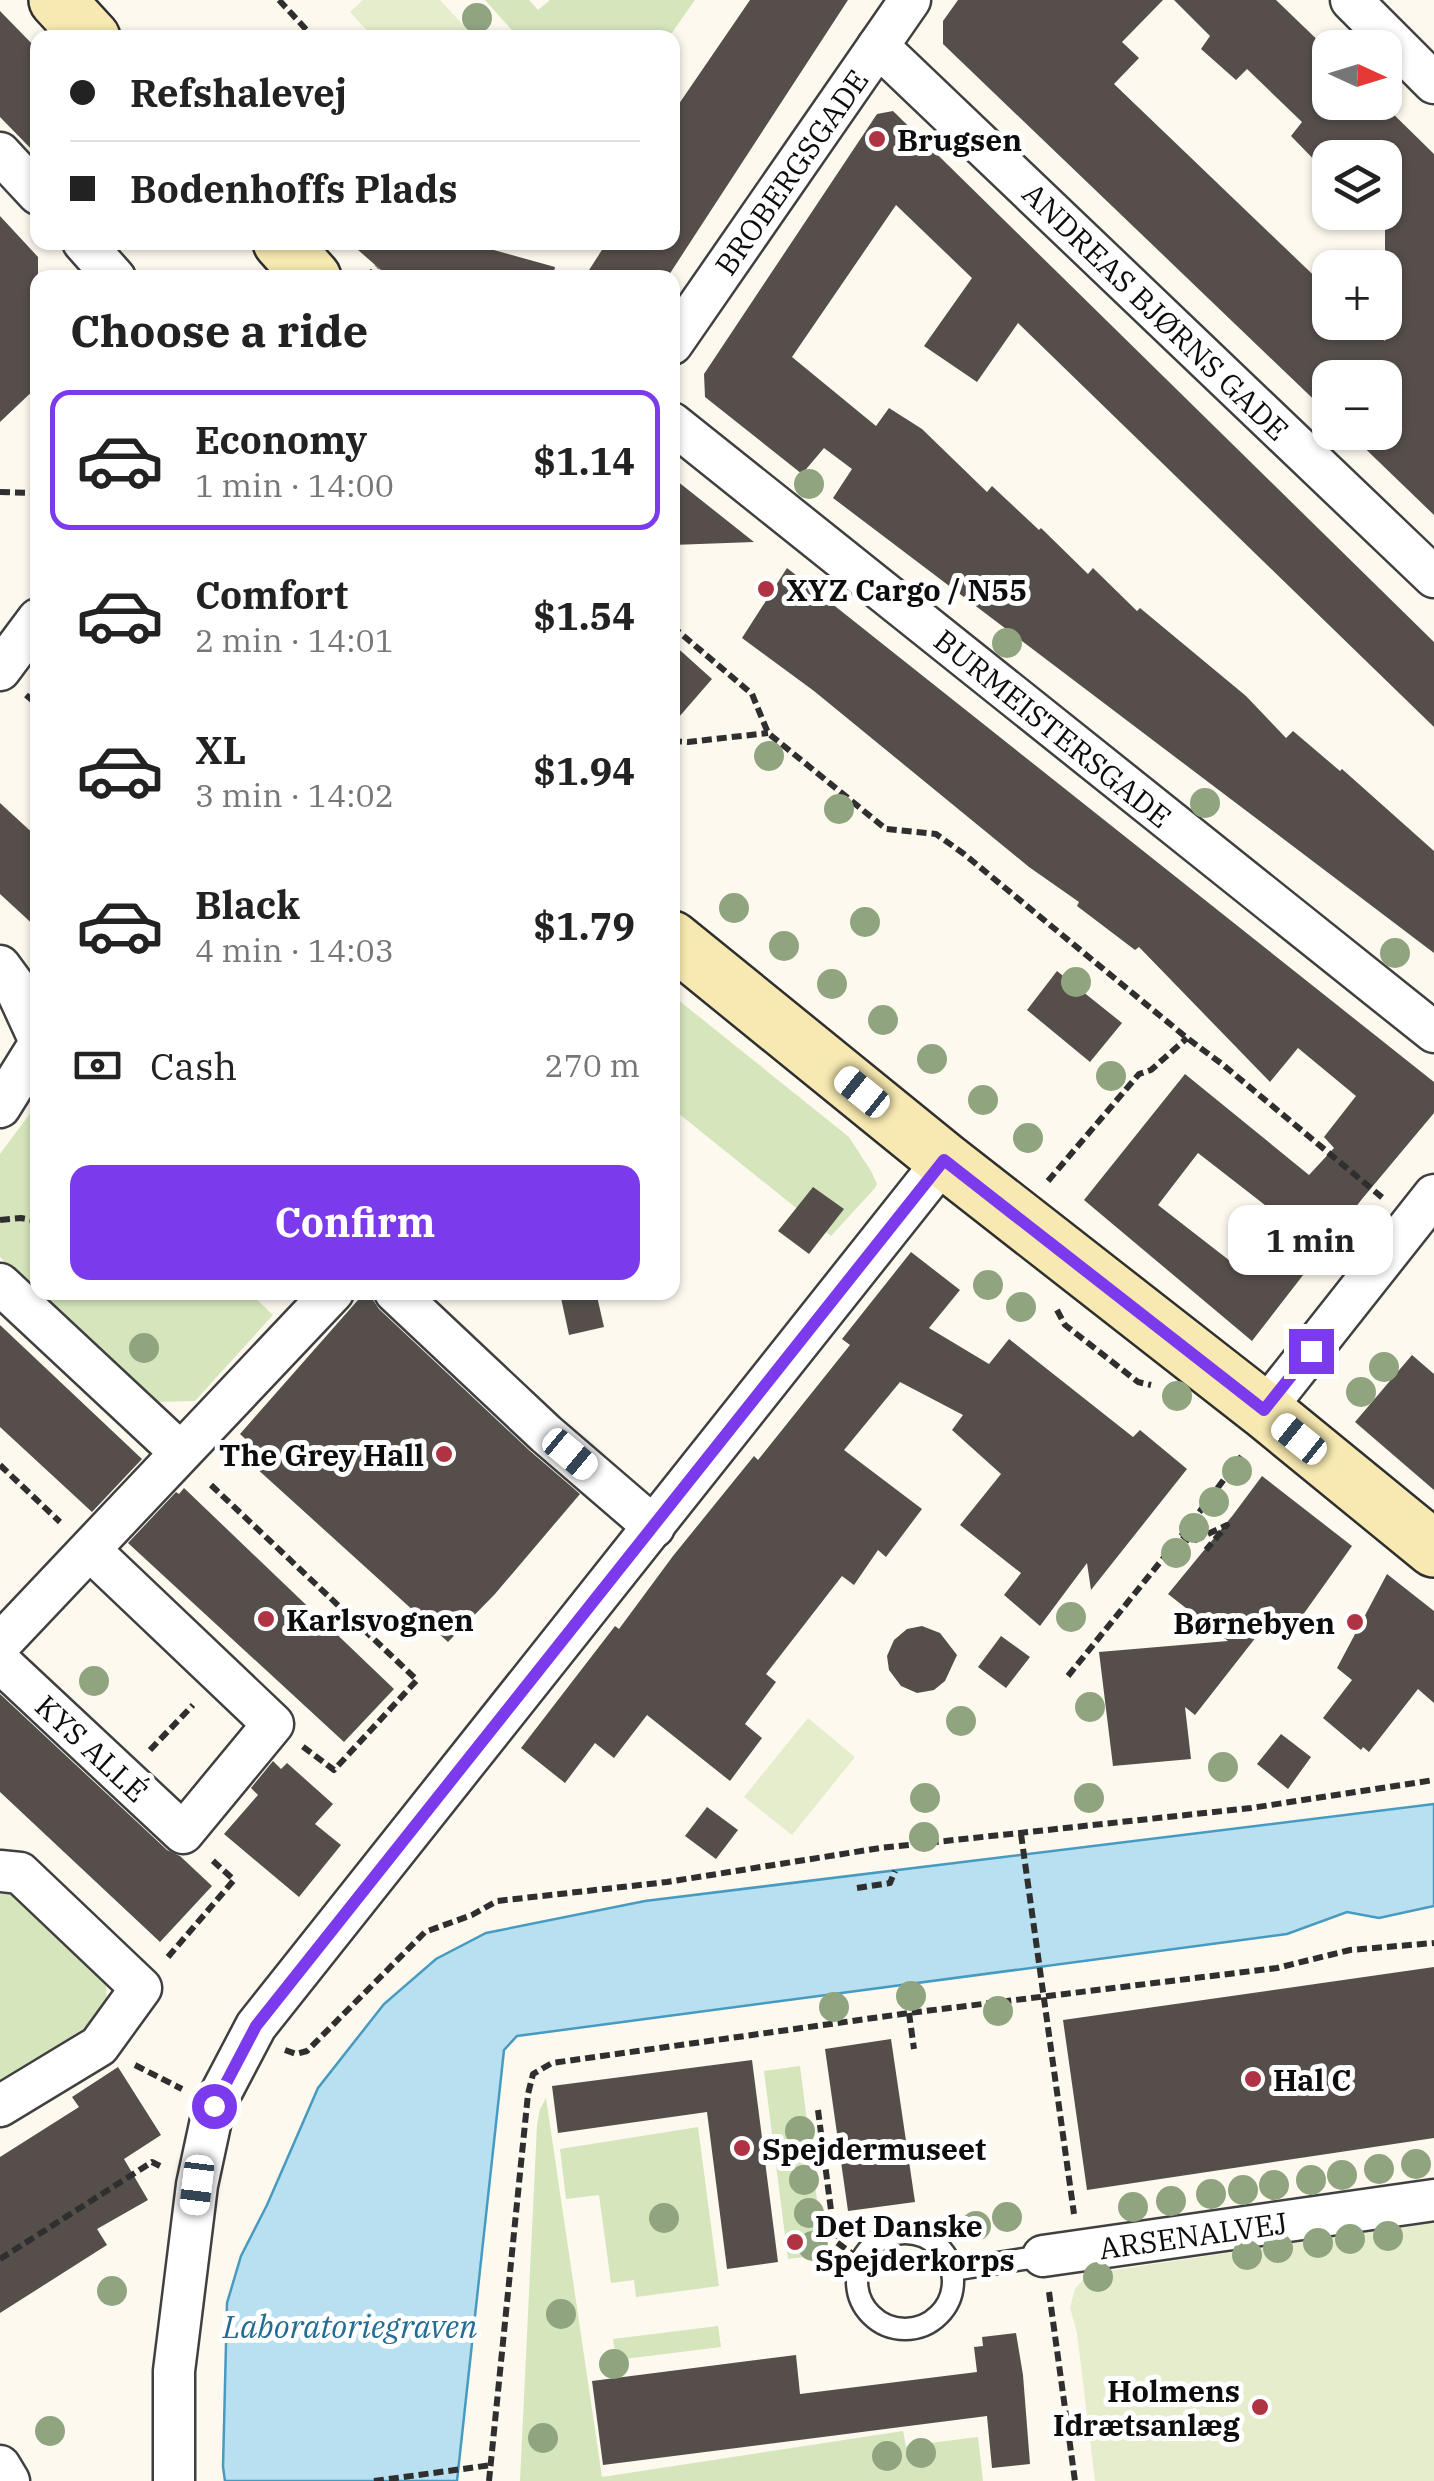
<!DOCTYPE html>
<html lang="en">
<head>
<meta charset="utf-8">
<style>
	body { margin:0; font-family:"IBM Plex Serif",serif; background:#f6f6f6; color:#222; height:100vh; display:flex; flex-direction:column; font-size:38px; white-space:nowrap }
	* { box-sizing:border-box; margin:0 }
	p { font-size:32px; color:#767676 }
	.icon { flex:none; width:55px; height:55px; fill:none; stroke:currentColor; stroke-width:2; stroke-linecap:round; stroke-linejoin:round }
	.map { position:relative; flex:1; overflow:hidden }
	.panel { position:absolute; left:30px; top:270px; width:650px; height:1030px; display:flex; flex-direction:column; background:#fff; border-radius:20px; box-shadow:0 2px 8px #0004 }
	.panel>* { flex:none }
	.top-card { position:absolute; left:30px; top:30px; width:650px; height:220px; border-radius:20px; box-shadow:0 2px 8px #0004; display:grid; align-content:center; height:220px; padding:0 40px; background:#fff }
	.needle { width:65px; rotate:94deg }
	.buttons { position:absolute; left:1312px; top:30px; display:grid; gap:20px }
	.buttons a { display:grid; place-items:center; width:90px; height:90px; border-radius:20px; background:#fff; box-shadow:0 2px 8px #0004; font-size:50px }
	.end { position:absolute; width:45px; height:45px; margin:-22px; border:12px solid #7c3aed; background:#fff; box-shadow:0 0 0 5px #fff }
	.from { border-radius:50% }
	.bubble { position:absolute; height:70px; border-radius:20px; background:#fff; box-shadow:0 2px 8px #0004; font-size:32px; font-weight:700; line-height:70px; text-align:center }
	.car { position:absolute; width:30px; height:60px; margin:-30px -15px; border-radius:12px; box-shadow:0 0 8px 2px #0007; background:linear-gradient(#fff 24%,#345 0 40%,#fff 0 76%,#345 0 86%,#fff 0) }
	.top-card b { display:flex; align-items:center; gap:35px; height:95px; font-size:38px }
	.top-card b+b { border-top:2px solid #e0e0e0 }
	.top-card i { width:25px; height:25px; background:#222 }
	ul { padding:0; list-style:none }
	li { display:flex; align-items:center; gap:30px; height:140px; margin:0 20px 15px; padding:0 20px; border:5px solid transparent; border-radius:20px }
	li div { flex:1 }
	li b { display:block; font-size:38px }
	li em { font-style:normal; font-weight:700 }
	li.on { border-color:#7c3aed }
	li>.icon { width:90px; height:90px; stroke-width:1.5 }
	h2 { padding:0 40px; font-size:45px; line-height:120px }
	.pay { display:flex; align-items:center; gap:25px; height:110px; padding:0 40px; font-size:38px }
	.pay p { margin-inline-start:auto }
	.button { display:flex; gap:20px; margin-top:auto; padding:20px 40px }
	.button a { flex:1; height:115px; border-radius:20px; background:#7c3aed; color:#fff; font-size:40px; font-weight:700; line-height:115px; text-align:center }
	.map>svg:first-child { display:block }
</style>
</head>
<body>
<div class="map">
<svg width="1434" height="2481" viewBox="0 0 1434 2481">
	<rect width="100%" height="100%" fill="#fdf9ef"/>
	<g fill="#d5e5bc">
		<polygon points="485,0 529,0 538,10 550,0 695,0 669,37 519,38"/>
		<polygon points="672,995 849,1137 871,1171 877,1184 875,1188 831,1236 673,1109"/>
		<polygon points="37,1104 38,1292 250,1293 273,1315 195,1401 151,1402 0,1257 0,1154"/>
		<polygon points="0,1894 20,1895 106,1979 107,2013 0,2083"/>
		<polygon points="800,2066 824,2255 788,2259 764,2071"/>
		<polygon points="546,2098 602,2477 903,2431 906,2446 978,2437 983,2481 520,2481 537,2125 540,2109"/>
		<polygon points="698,2127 719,2286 636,2297 634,2280 611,2283 599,2195 566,2199 560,2149"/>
		<polygon points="718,2326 721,2347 616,2360 613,2339"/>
	</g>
	<g fill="#e5edcd">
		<polygon points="363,0 440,0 474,37 373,37 350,12"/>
		<polygon points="808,1718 855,1757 792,1835 744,1797"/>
		<polygon points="1434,2222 1434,2481 1095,2481 1077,2333 1070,2308 1075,2289 1088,2274"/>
	</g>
	<polygon fill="#b9e0f0" stroke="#479ac0" stroke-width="2.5" points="1434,1804 1434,1906 1379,1918 1347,1912 1287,1934 517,2036 504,2050 457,2481 225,2481 223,2467 227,2303 241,2256 267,2205 318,2088 384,2004 436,1959 486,1933 645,1901"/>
	<g fill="#554e4b" fill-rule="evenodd">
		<polygon points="750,0 848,0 667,278 584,278 607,242 672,242 672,114"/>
		<polygon points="958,0 1163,0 1122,42 1139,58 1114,84 1330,291 1330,322 1365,322 1385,341 1385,158 1330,158 1330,168 1326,172 1291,136 1302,122 1247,69 1236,80 1201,49 1210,36 1174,0 1276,0 1330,52 1330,102 1381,102 1434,154 1434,515 1348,432 1385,432 1385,378 1330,378 1330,415 943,44 943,21"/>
		<polygon points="0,11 38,50 38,156 0,117"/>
		<polygon points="893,111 1434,642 1434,727 1018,323 977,382 924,346 972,278 896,205 792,357 876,426 889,408 922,429 987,492 992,486 1039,530 1041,528 1088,574 1093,568 1137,611 1140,608 1246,696 1286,738 1293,731 1340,771 1342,769 1434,851 1434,953 833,498 852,469 824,448 802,474 705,397 704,374 877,114"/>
		<polygon points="0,216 38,257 38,386 0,422"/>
		<polygon points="349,242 465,242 555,267 553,278 390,278"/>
		<polygon points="672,477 754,542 672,545"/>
		<path d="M787 568 1434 1082V1113L1362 1199 1252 1341 1084 1200 1185 1074 1309 1175 1334 1148 1324 1137 1356 1096 1298 1048 1270 1082 1139 947 1135 950 1077 906 1079 902 1029 867 814 691 742 638ZM1198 1153 1283 1219 1243 1271 1158 1205Z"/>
		<polygon points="672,643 712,679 672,725"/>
		<polygon points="0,803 38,838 38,929 0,894"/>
		<polygon points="1057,971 1122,1023 1090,1062 1027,1010"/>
		<polygon points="813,1187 844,1209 809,1254 778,1231"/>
		<polygon points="911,1252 960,1290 929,1328 989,1364 1009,1339 1133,1437 1140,1430 1187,1469 1091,1590 1087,1563 1040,1626 1004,1595 1021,1573 960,1525 1001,1474 952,1430 963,1415 900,1382 844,1450 922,1509 886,1557 878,1550 854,1585 842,1576 766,1674 776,1682 745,1724 762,1738 730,1781 647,1715 614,1758 595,1743 565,1783 521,1748 615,1626 619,1629 673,1556 754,1456 758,1460 850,1345 842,1339"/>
		<polygon points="365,1292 372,1292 373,1300 379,1309 530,1451 580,1494 495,1594 448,1642 255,1467 264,1457 240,1434"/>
		<polygon points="587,1292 596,1292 604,1327 569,1335 561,1298"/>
		<polygon points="0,1325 142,1459 92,1512 0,1427"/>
		<polygon points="1412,1355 1434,1374 1434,1490 1355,1422"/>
		<polygon points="1262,1476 1352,1546 1290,1633 1271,1618 1195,1715 1185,1707 1191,1759 1113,1766 1099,1652 1228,1641 1168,1594 1233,1515"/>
		<polygon points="184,1488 394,1689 344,1742 128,1543 176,1492 179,1494"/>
		<polygon points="1387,1574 1434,1611 1434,1703 1418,1689 1369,1752 1363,1747 1361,1750 1323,1718 1352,1680 1337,1668"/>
		<polygon points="922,1626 940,1633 957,1655 945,1681 934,1690 917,1693 901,1686 889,1670 887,1656 894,1640 907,1629"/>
		<polygon points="1001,1636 1030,1657 1006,1688 978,1667"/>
		<polygon points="0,1694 167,1850 180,1856 212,1886 160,1942 0,1792"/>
		<polygon points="1281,1734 1311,1757 1288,1789 1257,1764"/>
		<polygon points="273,1761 281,1769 287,1763 333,1804 315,1824 341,1845 299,1897 224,1834 258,1795 251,1788"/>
		<polygon points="707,1807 738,1830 716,1859 685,1836"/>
		<polygon points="1434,1967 1434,2138 1087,2190 1063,2020"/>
		<polygon points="891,2039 915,2202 848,2211 825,2049"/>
		<polygon points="752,2060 778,2262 727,2269 707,2112 558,2133 552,2086"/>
		<polygon points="118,2067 161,2135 124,2159 148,2200 97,2229 107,2245 0,2313 0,2157 79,2107 72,2097"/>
		<polygon points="1016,2333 1023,2375 1030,2464 992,2468 987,2416 603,2465 592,2381 796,2355 800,2394 977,2372 974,2347 983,2346 982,2337"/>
	</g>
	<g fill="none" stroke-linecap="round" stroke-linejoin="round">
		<g stroke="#404040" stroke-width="25">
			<g id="lane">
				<circle cx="905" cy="2281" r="48"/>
				<polyline points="952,2270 1043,2256"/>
			</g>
		</g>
		<g stroke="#404040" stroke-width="45">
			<g id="street">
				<polyline points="1351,0 1434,83"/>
				<polyline points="878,46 1434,577"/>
				<polyline points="0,153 38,194"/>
				<polyline points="83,242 115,278"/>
				<polyline points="672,344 910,0"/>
				<polyline points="672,423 1434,1032"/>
				<polyline points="0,670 38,619"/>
				<polyline points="0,966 14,985 38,1037"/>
				<polyline points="0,1107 38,1046"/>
				<polyline points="0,1284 180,1452"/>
				<polyline points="395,1292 546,1434 654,1527"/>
				<polyline points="1264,1410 1434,1195"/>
				<polyline points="0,1644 333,1292"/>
				<polyline points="0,1662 183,1833 273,1724 90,1550"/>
				<polyline points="0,1871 20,1873 141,1988 99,2046 0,2106"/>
				<polyline points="1043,2256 1434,2200"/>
				<polyline points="0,2466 9,2481"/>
				<polyline points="174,2481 174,2371 197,2185 214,2106 256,2026 944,1160"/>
			</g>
		</g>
		<g stroke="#2f2f2f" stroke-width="60">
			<g id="secondary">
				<polyline points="57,0 92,38"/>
				<polyline points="281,242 313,278"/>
				<polyline points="672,939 944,1160 1264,1410 1434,1549"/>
			</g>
		</g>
		<g stroke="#2f2f2f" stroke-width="6" stroke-dasharray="10 5" stroke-linecap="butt">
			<polyline points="279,0 314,38"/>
			<polyline points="366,278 377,267"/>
			<polyline points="0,492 38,493"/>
			<polyline points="672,626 752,694 768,733 886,829 936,834 964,854 1187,1038 1222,1064 1384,1199"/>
			<polyline points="26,695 38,705"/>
			<polyline points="672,741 688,742 768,733"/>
			<polyline points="1048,1181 1139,1074 1151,1070 1187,1038"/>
			<polyline points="0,1220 21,1218 38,1221"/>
			<polyline points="1057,1310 1065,1325 1138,1382 1151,1385"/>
			<polyline points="0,1465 60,1522"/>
			<polyline points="211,1485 417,1680 334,1770 302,1746"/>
			<polyline points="1182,1535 1191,1542 1227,1525 1206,1550"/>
			<polyline points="1068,1676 1182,1535 1244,1453"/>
			<polyline points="150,1750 193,1705"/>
			<polyline points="1021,1834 1074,2214"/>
			<polyline points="857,1888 890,1883 895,1871"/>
			<polyline points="168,1957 234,1880 211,1859"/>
			<polyline points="909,2013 914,2049"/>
			<polyline points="285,2050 296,2054 307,2051 425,1932 472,1915 497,1901 667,1882 880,1848 1251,1808 1434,1780"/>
			<polyline points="135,2065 182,2089"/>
			<polyline points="818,2110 835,2241 861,2260"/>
			<polyline points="0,2259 152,2162 160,2166"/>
			<polyline points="1049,2292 1075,2481"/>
			<polyline points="374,2481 492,2465"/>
			<polyline points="489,2481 528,2094 533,2074 552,2063 909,2013 1277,1968 1350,1950 1434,1943"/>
		</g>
		<use href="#lane" stroke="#fff" stroke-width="20"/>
		<use href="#street" stroke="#fff" stroke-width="40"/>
		<use href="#secondary" stroke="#f7e9b1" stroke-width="55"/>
	</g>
	<g fill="#8fa47f">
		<circle cx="477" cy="18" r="15"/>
		<circle cx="809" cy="484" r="15"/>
		<circle cx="1007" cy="643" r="15"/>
		<circle cx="769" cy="756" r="15"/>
		<circle cx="1205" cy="803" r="15"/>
		<circle cx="839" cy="809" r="15"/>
		<circle cx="734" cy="908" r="15"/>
		<circle cx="865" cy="922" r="15"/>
		<circle cx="784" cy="946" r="15"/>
		<circle cx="1395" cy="953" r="15"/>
		<circle cx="1076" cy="982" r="15"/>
		<circle cx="832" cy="984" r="15"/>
		<circle cx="883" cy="1020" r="15"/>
		<circle cx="932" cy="1059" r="15"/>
		<circle cx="1111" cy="1076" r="15"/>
		<circle cx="983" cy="1100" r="15"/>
		<circle cx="1028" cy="1138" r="15"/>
		<circle cx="988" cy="1285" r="15"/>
		<circle cx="1021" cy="1307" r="15"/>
		<circle cx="144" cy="1348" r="15"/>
		<circle cx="1384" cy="1367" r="15"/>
		<circle cx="1361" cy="1392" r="15"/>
		<circle cx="1177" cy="1396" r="15"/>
		<circle cx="1237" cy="1471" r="15"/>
		<circle cx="1214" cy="1502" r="15"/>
		<circle cx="1194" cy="1528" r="15"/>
		<circle cx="1176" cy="1553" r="15"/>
		<circle cx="1071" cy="1617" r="15"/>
		<circle cx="94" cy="1681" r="15"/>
		<circle cx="1090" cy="1707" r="15"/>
		<circle cx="961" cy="1721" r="15"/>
		<circle cx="1223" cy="1767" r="15"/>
		<circle cx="925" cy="1798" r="15"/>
		<circle cx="1089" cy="1798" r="15"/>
		<circle cx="924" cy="1837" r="15"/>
		<circle cx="911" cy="1996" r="15"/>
		<circle cx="834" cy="2007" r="15"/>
		<circle cx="998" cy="2011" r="15"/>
		<circle cx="800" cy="2131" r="15"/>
		<circle cx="1416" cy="2164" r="15"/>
		<circle cx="1379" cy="2169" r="15"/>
		<circle cx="1342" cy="2175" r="15"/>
		<circle cx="804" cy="2180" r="15"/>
		<circle cx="1311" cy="2180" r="15"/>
		<circle cx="1274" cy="2185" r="15"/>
		<circle cx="1243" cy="2190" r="15"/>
		<circle cx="1211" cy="2194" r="15"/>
		<circle cx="1171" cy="2201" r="15"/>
		<circle cx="1133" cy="2207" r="15"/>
		<circle cx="809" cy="2213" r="15"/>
		<circle cx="1007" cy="2217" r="15"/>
		<circle cx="664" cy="2218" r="15"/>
		<circle cx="976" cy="2226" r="15"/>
		<circle cx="1388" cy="2236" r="15"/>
		<circle cx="1350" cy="2239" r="15"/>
		<circle cx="1318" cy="2243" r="15"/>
		<circle cx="813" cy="2246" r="15"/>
		<circle cx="1278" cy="2248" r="15"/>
		<circle cx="1247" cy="2255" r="15"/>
		<circle cx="1098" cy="2277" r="15"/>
		<circle cx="112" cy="2291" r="15"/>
		<circle cx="561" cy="2314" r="15"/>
		<circle cx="614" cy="2364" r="15"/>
		<circle cx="50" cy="2431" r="15"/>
		<circle cx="543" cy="2438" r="15"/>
		<circle cx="921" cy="2453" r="15"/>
		<circle cx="887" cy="2456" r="15"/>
	</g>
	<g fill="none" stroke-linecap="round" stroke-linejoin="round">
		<polyline stroke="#7c3aed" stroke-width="12" points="214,2106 256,2026 944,1160 1264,1410 1311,1351"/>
	</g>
	<g fill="#b03344" stroke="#fff" stroke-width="4">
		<circle cx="877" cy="139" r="10"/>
		<circle cx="766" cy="589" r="10"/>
		<circle cx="444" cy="1454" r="10"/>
		<circle cx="266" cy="1619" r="10"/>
		<circle cx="1355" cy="1622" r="10"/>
		<circle cx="1253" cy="2079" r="10"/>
		<circle cx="742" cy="2148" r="10"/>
		<circle cx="795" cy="2242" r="10"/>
		<circle cx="1260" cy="2407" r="10"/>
	</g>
	<g text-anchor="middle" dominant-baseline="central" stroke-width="10" stroke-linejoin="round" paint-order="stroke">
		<g font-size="30" font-weight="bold" fill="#0d0d0d" stroke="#fff" text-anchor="start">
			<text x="897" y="139">Brugsen</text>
			<text x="786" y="589">XYZ Cargo / N55</text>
			<text x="424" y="1454" text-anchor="end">The Grey Hall</text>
			<text x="286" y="1619">Karlsvognen</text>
			<text x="1335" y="1622" text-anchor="end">Børnebyen</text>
			<text x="1273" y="2079">Hal C</text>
			<text x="762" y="2148">Spejdermuseet</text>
			<text x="815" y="2225">Det Danske<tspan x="815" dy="34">Spejderkorps</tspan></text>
			<text x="1240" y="2390" text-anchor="end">Holmens<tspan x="1240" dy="34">Idrætsanlæg</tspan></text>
		</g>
		<g font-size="30" fill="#0d0d0d" stroke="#fff">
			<text transform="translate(791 172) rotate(-55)">BROBERGSGADE</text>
			<text transform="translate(1156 311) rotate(44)">ANDREAS BJØRNS GADE</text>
			<text transform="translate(1053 728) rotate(39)">BURMEISTERSGADE</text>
			<text transform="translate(92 1748) rotate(43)">KYS ALLÉ</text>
			<text transform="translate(1193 2235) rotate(-8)">ARSENALVEJ</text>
		</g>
		<g font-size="32" font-style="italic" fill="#236c93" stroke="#fff">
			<text x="350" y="2326">Laboratoriegraven</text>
		</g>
	</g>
</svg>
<div class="buttons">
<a><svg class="needle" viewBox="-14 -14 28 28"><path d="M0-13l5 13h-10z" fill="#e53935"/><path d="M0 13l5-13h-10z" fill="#767676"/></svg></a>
<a><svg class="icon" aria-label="layers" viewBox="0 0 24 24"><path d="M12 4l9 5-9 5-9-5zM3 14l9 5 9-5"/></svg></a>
<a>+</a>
<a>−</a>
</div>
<i class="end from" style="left:214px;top:2106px"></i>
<i class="end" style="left:1311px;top:1351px"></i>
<div class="bubble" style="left:1228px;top:1205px;width:165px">1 min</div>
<i class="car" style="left:862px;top:1092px;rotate:309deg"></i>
<i class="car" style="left:1299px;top:1439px;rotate:309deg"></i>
<i class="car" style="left:570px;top:1454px;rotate:130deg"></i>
<i class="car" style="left:197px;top:2185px;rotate:187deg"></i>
<div class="top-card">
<b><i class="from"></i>Refshalevej</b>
<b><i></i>Bodenhoffs Plads</b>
</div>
<section class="panel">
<h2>Choose a ride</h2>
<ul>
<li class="on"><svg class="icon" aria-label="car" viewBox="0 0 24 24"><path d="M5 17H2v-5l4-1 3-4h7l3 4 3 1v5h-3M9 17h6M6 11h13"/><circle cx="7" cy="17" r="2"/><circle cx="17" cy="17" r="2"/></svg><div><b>Economy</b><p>1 min · 14:00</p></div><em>$1.14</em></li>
<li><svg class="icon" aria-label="car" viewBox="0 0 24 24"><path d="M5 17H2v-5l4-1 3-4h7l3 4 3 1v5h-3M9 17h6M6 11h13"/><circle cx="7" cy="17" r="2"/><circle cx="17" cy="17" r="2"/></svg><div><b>Comfort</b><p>2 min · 14:01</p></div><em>$1.54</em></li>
<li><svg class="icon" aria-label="car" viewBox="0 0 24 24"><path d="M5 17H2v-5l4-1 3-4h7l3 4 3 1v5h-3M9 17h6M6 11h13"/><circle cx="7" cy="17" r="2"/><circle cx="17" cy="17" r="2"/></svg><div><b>XL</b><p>3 min · 14:02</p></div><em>$1.94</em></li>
<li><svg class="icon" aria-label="car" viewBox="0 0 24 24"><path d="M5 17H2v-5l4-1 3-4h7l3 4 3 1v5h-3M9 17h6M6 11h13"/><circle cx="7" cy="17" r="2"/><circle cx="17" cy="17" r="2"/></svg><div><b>Black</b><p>4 min · 14:03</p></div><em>$1.79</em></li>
</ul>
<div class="pay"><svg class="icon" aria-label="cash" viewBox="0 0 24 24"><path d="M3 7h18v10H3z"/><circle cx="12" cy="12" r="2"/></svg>Cash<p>270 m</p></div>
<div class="button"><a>Confirm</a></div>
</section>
</div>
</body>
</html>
